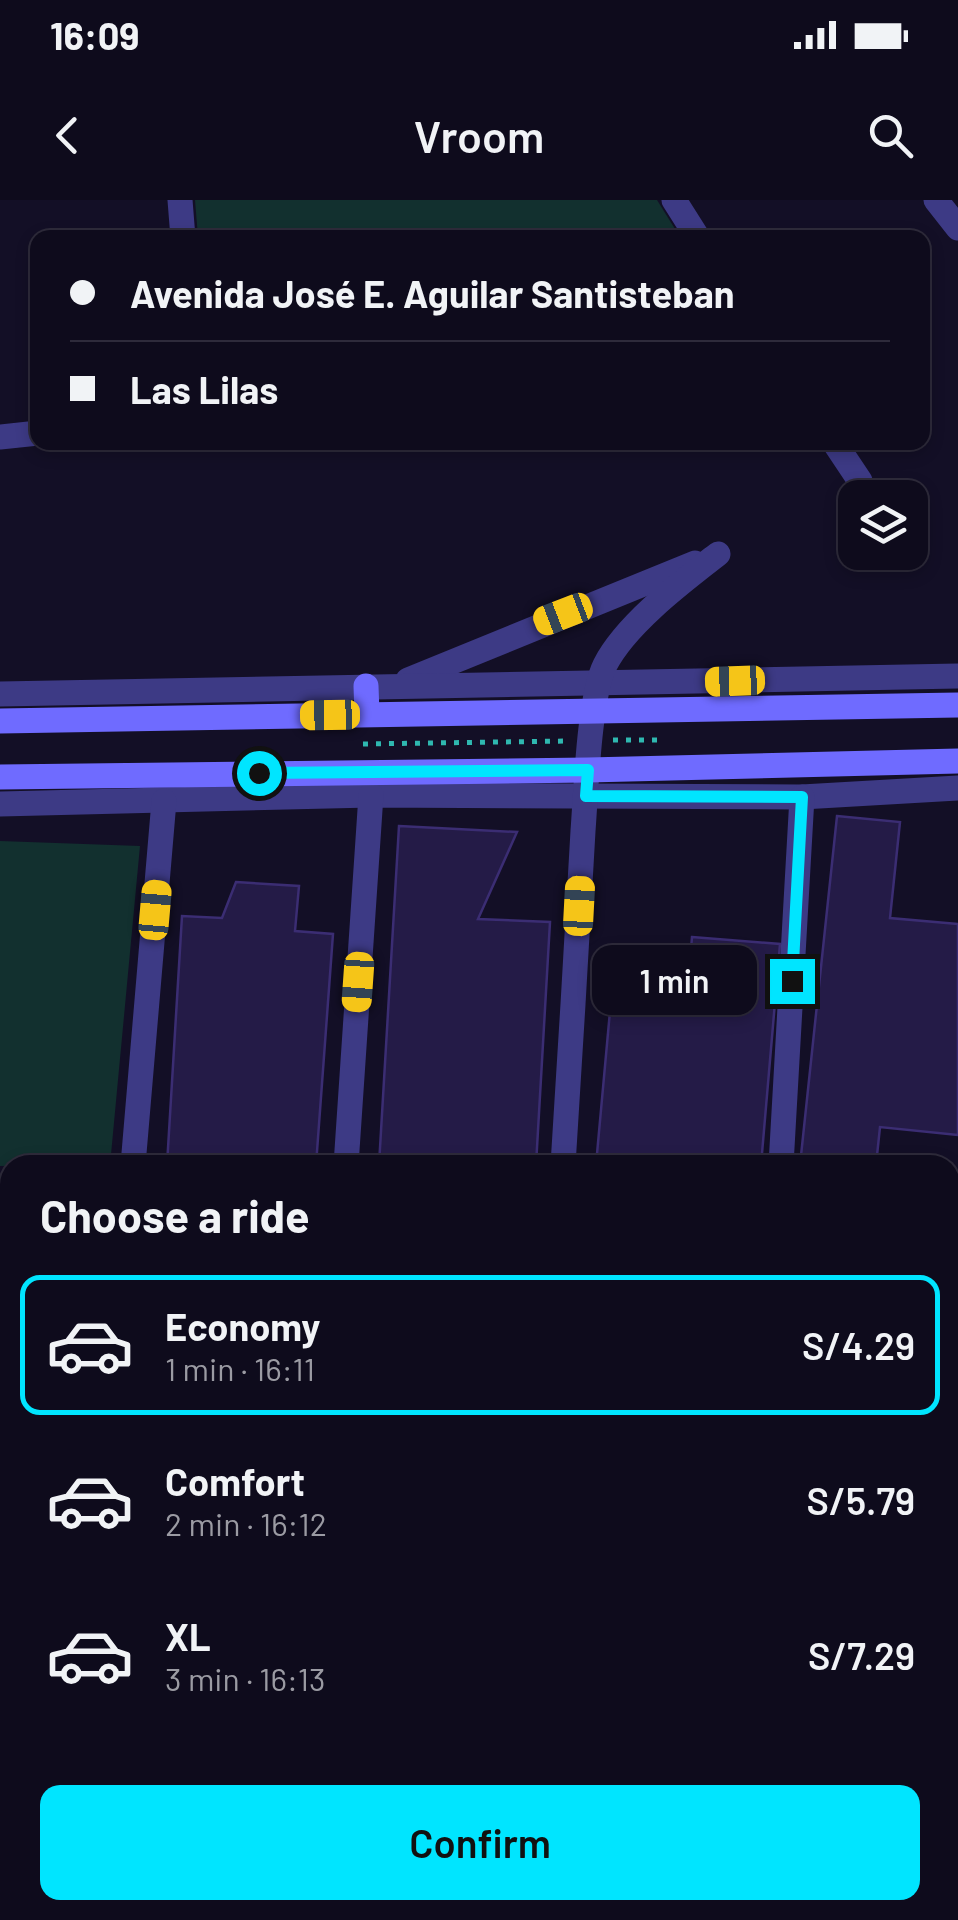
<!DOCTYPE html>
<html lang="en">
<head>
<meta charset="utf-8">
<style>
	body { margin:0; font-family:Barlow,sans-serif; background:#171425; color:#f1f3f6; height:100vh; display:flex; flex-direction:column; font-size:38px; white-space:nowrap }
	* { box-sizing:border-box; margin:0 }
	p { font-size:32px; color:#9b9ba3 }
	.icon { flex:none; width:55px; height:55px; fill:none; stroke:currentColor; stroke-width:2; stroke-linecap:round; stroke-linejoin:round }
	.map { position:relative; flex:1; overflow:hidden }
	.side { position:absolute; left:0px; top:955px; width:960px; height:765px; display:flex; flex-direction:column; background:#0e0b1c; border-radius:30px 30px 0 0; box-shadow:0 5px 15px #0003,0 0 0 2px #2e2b3b }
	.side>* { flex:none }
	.guide { position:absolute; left:30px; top:30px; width:900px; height:220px; border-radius:20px; box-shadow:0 5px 15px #0003,0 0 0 2px #2e2b3b; display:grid; align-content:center; height:220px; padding:0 40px; background:#0e0b1c }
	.tools { position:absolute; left:838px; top:280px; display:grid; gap:20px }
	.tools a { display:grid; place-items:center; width:90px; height:90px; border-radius:20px; background:#0e0b1c; box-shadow:0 5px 15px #0003,0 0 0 2px #2e2b3b; font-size:50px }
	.end { position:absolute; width:45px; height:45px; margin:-22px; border:12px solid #00e5ff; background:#111; box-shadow:0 0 0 5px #111 }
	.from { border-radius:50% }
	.bubble { position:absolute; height:70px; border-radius:20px; background:#0e0b1c; box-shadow:0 5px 15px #0003,0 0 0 2px #2e2b3b; font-size:32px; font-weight:600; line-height:70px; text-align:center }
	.car { position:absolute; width:30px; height:60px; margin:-30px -15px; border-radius:12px; box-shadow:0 0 8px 2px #0007; background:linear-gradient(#f5c518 24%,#345 0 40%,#f5c518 0 76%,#345 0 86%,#f5c518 0) }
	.guide b { display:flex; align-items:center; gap:35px; height:95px; font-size:38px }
	.guide b+b { border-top:2px solid #2e2b3b }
	.guide i { width:25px; height:25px; background:#f1f3f6 }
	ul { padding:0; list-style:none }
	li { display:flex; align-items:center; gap:30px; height:140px; margin:0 20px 15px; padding:0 20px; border:5px solid transparent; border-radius:20px }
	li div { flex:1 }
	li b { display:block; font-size:38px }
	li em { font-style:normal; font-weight:600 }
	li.selected { border-color:#00e5ff }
	li>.icon { width:90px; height:90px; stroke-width:1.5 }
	h2 { padding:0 40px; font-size:45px; line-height:120px }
	.cta { display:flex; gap:20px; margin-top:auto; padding:20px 40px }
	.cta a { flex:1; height:115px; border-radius:20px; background:#00e5ff; color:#111; font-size:40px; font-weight:600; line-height:115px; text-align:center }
	.status { display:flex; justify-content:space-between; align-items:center; height:70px; padding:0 50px; background:#0e0b1c; direction:ltr }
	.status svg { height:28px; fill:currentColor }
	header { display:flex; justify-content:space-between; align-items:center; height:130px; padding:0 40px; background:#0e0b1c; font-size:45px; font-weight:600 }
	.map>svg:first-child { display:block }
</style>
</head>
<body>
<div class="status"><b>16:09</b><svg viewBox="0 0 49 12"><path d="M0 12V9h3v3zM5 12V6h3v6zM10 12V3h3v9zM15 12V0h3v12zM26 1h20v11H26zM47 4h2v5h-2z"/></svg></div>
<header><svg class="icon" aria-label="back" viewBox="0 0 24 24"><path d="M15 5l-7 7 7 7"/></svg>Vroom<svg class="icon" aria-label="search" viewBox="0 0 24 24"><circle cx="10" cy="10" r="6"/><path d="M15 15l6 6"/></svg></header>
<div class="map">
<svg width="958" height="1720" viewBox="0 0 958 1720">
	<rect width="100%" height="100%" fill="#130f26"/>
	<g fill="#12302f">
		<polygon points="195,0 657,0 680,37 198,37"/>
		<polygon points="0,641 140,646 110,965 0,966"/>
	</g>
	<g fill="#241b47" stroke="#3b2d73" stroke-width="2.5">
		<polygon points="837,616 900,622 890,718 958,724 958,935 880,927 876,965 800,965"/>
		<polygon points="399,626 517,632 478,719 550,722 536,965 379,965"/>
		<polygon points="236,682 299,686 295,731 333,734 316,965 167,965 182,716 222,718"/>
		<polygon points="692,737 780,744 761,965 596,965 614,767 689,774"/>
	</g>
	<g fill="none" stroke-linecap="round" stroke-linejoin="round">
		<g stroke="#2fb8b0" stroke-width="5" stroke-dasharray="5 8" stroke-linecap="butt">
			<polyline points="613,540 657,540"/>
			<polyline points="363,544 567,541"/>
			<polyline points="73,1720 87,1710"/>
		</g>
		<g stroke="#3d3a85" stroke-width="25">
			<polyline points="180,0 183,38"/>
			<polyline points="674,0 698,38"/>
			<polyline points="936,0 958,28"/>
			<polyline points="0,237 38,233"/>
			<polyline points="834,242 860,281"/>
			<polyline points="408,480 695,363"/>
			<polyline points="0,494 958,476"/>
			<polyline points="0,604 371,595 802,597 958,588"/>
			<polyline points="133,965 164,601"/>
			<polyline points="346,965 371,595"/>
			<path d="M563 965C570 854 577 742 583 631 586 592 589 497 605 465 626 424 682 382 718 354"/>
			<polyline points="781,965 802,597"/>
			<polyline points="0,993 10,994"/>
			<polyline points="950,1077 958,1078"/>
		</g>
		<g stroke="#6f6bff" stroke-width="25">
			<polyline points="366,486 367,514"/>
			<polyline points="0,521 958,505"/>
			<polyline points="0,577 588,570 958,561"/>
			<polyline points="0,1218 10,1218"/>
			<polyline points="0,1283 10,1284"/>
			<polyline points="950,1292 958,1293"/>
			<polyline points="950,1360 958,1361"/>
		</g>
	</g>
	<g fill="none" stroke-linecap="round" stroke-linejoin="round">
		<polyline stroke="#00e5ff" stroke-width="12" points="259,573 588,570 586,596 802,597 792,781"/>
	</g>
</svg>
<div class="tools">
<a><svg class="icon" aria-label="layers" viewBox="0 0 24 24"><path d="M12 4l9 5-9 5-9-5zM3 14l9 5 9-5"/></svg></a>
</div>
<i class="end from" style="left:259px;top:573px"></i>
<i class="end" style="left:792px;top:781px"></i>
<div class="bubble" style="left:592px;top:745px;width:165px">1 min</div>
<i class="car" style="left:563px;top:414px;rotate:249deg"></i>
<i class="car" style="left:735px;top:481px;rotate:268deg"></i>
<i class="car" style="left:330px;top:515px;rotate:269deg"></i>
<i class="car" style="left:579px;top:706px;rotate:3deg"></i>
<i class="car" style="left:155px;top:710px;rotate:5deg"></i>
<i class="car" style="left:358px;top:782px;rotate:184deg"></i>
<div class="guide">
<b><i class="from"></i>Avenida José E. Aguilar Santisteban</b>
<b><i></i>Las Lilas</b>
</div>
<section class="side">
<h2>Choose a ride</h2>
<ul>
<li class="selected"><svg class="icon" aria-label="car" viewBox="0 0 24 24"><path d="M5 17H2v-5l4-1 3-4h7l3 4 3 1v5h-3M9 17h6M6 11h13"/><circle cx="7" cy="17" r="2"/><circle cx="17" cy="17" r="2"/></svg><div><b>Economy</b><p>1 min · 16:11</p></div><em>S/4.29</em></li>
<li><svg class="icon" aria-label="car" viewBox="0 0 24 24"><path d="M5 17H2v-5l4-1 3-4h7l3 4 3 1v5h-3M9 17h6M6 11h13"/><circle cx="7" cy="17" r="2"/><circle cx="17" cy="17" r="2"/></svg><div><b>Comfort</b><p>2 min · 16:12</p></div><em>S/5.79</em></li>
<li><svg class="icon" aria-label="car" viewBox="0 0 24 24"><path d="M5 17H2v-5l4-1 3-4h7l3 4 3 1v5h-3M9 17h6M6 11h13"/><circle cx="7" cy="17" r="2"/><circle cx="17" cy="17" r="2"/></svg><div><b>XL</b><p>3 min · 16:13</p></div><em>S/7.29</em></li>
</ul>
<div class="cta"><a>Confirm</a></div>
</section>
</div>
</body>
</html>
